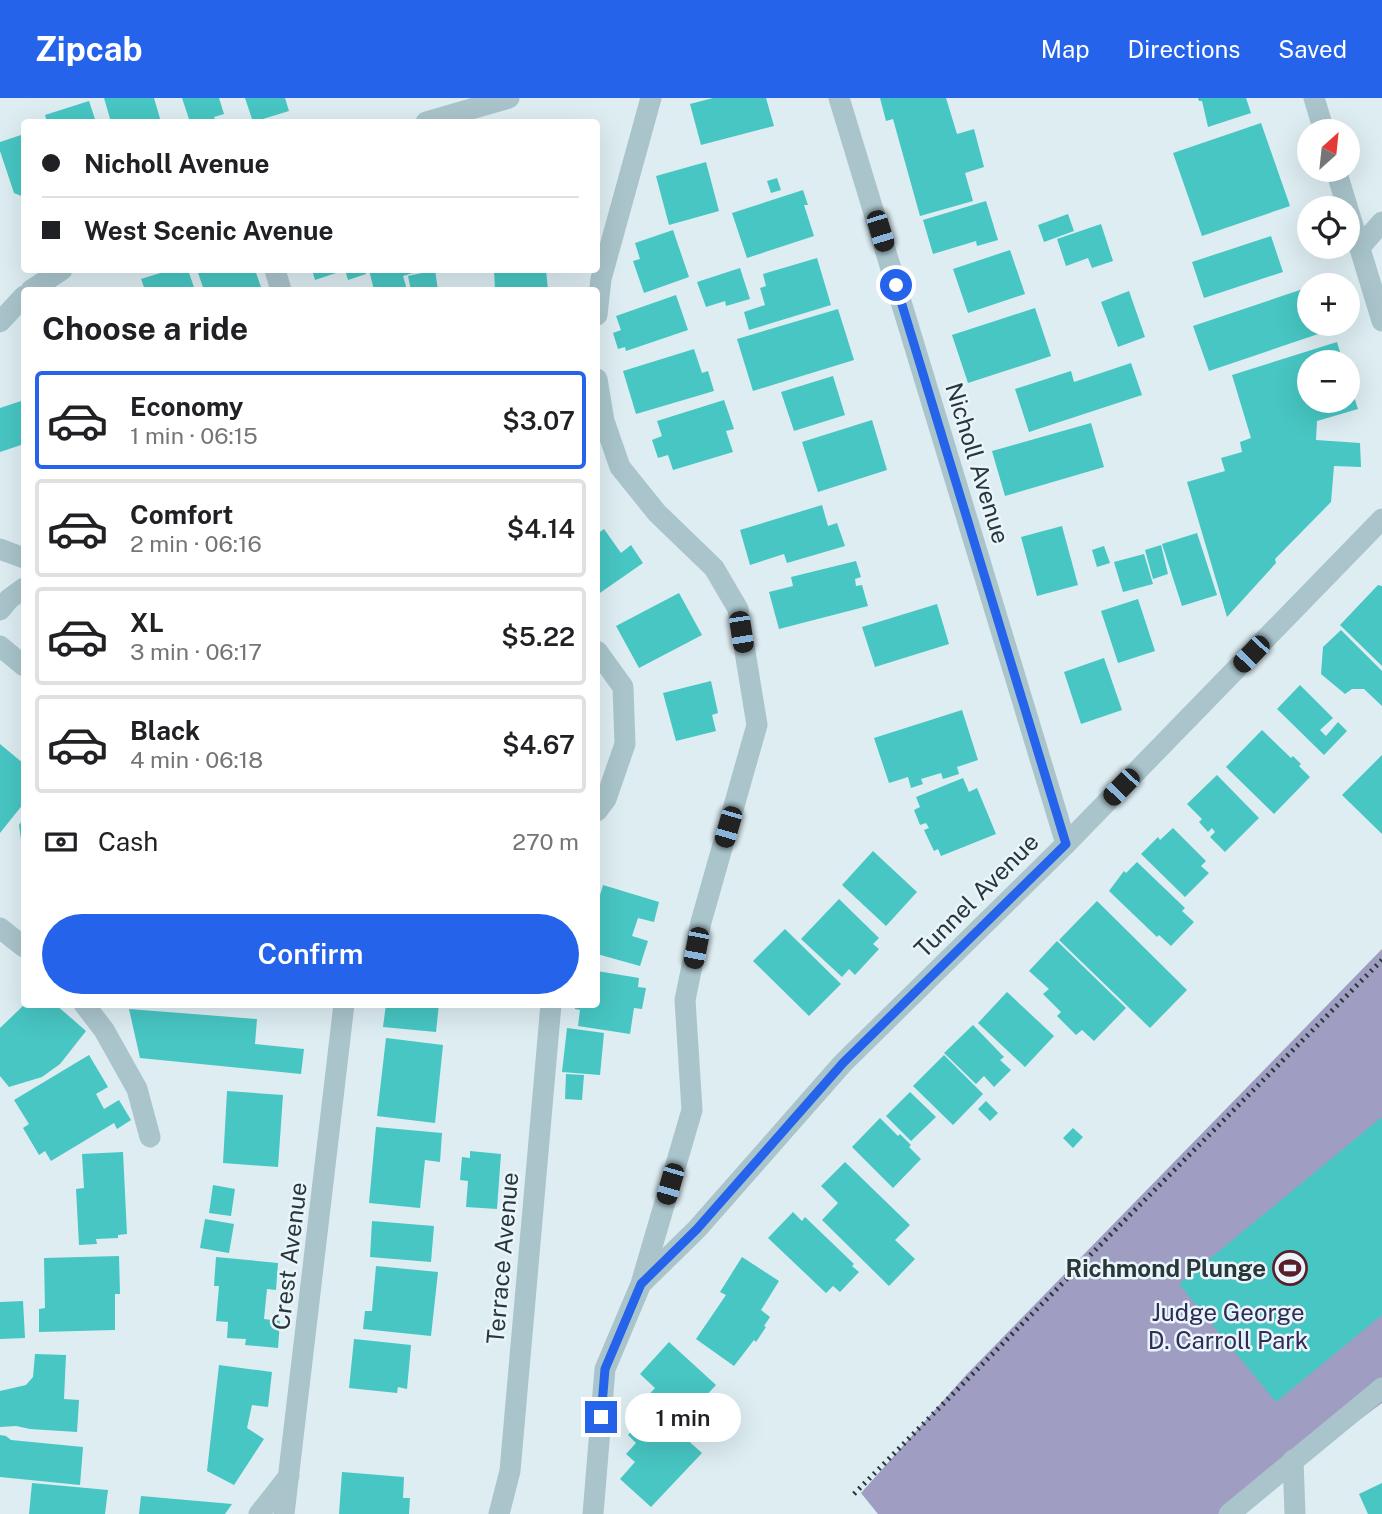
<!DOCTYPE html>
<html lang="en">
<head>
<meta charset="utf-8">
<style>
	body { margin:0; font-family:"Public Sans",sans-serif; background:#f6f6f6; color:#202124; height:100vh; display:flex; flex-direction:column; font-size:26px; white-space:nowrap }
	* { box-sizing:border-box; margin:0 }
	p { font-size:23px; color:#757577 }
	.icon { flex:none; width:38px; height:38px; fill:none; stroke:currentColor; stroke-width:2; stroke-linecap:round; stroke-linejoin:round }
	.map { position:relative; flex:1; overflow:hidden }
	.details { position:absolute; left:21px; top:189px; width:579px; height:721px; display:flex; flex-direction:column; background:#fff; border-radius:7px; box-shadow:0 7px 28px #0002 }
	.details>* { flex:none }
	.guide { position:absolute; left:21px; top:21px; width:579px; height:154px; border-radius:7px; box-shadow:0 7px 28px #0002; display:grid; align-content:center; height:154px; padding:0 21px; background:#fff }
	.needle { width:46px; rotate:27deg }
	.buttons { position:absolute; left:1297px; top:21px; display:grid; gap:14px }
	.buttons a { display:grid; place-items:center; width:63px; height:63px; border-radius:50%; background:#fff; box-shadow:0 7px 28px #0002; font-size:35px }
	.end { position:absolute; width:32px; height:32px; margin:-16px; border:9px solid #2563eb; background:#fff; box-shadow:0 0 0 4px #fff }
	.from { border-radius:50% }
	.bubble { position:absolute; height:49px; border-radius:24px; background:#fff; box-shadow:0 7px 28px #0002; font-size:23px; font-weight:600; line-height:49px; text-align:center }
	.car { position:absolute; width:21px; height:42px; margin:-21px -10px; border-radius:9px; box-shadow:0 0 5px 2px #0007; background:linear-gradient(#222 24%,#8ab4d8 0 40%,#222 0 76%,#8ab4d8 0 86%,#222 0) }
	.guide b { display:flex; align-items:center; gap:24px; height:66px; font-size:26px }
	.guide b+b { border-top:2px solid #e0e0e0 }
	.guide i { width:18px; height:18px; background:#202124 }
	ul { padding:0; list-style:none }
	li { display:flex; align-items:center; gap:21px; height:98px; margin:0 14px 10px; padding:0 7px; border:4px solid #e0e0e0; border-radius:7px }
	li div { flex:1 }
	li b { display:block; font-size:26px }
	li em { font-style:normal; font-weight:600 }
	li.active { border-color:#2563eb }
	li>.icon { width:63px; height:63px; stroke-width:1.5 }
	h2 { padding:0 21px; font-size:32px; line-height:84px }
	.pay { display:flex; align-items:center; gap:18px; height:77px; padding:0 21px; font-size:26px }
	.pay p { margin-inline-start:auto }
	.action { display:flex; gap:14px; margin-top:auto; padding:14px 21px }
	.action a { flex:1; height:80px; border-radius:42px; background:#2563eb; color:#fff; font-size:28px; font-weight:600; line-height:80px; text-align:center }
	header { display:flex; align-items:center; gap:42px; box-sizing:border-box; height:98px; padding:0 35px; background:#2563eb; color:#fff }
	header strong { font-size:33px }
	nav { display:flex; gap:38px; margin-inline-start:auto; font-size:24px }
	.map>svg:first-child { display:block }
</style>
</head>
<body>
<header>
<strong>Zipcab</strong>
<nav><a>Map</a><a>Directions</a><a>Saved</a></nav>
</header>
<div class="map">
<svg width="1382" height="1416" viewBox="0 0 1382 1416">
	<rect width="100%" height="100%" fill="#ddedf2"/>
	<polygon fill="#9f9dc2" points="1382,851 1382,1305 1232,1416 878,1416 861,1395 966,1277"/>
	<g fill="#47c6c3">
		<polygon points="104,0 154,0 161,24 111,24"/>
		<polygon points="182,0 219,0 224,16 214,19 216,24 190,24"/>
		<polygon points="245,0 285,0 289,13 253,24"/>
		<polygon points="713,0 766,0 774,28 701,47 690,6"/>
		<polygon points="880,0 946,0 957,36 974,31 984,69 965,75 973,103 920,118 893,21 886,23"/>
		<polygon points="1198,0 1246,0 1251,15 1208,29 1202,3 1199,3"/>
		<polygon points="89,3 96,24 47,24 45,17"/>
		<polygon points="1261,25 1290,108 1202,138 1173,55"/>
		<polygon points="24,36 24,99 14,95 0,53 0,44"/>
		<polygon points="706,64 719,113 669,127 656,78"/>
		<polygon points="777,80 781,92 771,95 767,83"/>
		<polygon points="803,92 808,107 804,107 814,138 747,160 732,115"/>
		<polygon points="986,103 998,142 977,148 976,143 933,156 923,122"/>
		<polygon points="1068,116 1074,133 1044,144 1038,127"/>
		<polygon points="1101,126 1113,163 1092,170 1088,160 1066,168 1057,141"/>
		<polygon points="673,132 689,179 644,195 633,163 640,161 635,145"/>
		<polygon points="1271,138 1283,174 1204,200 1192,164"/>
		<polygon points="1010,152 1025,196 968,215 953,171"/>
		<polygon points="817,160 831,207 749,232 744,214 765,207 760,190 766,188 763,176"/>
		<polygon points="740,170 750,201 726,208 725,203 706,209 697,184"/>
		<polygon points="170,172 188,172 195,192 145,192 141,181"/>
		<polygon points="197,172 255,172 262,192 204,192"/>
		<polygon points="312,172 365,172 366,176 348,182 345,172 315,182"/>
		<polygon points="369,172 423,172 403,178 407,192 388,192 387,189 374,192"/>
		<polygon points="435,172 438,192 411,192 408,178"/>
		<polygon points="494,172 546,172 548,192 495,192"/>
		<polygon points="1309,189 1309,226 1331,226 1333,231 1209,273 1193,228"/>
		<polygon points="1129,193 1145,239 1118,249 1101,204"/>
		<polygon points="676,197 688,232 626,253 625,249 618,251 613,235 621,232 616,218"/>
		<polygon points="1035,210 1051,258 968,285 952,237"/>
		<polygon points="838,211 854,262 753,293 737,241"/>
		<polygon points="1337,244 1343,264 1309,264 1309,303 1348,303 1348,280 1358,311 1317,323 1316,342 1360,345 1361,369 1334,368 1331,404 1275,461 1276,465 1227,519 1187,384 1225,373 1221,360 1242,354 1240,344 1251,340 1232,277"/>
		<polygon points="694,251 702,275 708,273 714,293 636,316 623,273"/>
		<polygon points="1131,265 1142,297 1029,334 1015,291 1071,273 1074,284"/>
		<polygon points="833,278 845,317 794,333 781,294"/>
		<polygon points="24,302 24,346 0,354 0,310"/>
		<polygon points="724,302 734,331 726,333 733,354 673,372 668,357 658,360 652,342 662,338 657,323"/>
		<polygon points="872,322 887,372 818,394 802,344"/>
		<polygon points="1091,325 1104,369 1005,398 992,353"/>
		<polygon points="822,407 828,428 837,425 845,448 787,465 784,456 750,467 740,432"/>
		<polygon points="1062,428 1078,487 1037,498 1021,439"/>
		<polygon points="604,431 621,455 631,447 643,465 597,497 597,436"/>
		<polygon points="1197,435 1217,497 1182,508 1162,446"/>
		<polygon points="1161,447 1168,476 1153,481 1145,452"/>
		<polygon points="1104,448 1110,465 1097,469 1092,452"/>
		<polygon points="1144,456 1153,486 1123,494 1114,464"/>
		<polygon points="856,463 861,479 855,481 856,488 862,487 868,508 779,531 769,494 793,488 791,479"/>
		<polygon points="1378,487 1382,488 1382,568 1340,527"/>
		<polygon points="679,495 702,537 639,570 616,528"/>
		<polygon points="1138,501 1155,553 1118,565 1101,513"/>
		<polygon points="937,506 949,546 875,569 862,529"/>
		<polygon points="1341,532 1382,573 1382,608 1364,591 1352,591 1345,596 1321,576 1323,549"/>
		<polygon points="1104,560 1122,612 1081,626 1064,574"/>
		<polygon points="711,583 718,615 712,617 716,633 676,643 663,595"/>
		<polygon points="1300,587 1333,620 1320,632 1326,638 1338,624 1347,633 1324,657 1277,611"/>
		<polygon points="962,612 978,662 957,669 959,676 943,681 941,675 921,681 923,686 911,690 908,679 889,685 874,640"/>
		<polygon points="1262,632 1291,660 1293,658 1301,666 1299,668 1310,679 1274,716 1226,669"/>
		<polygon points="0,646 24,666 24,705 0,735"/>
		<polygon points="1382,657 1382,736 1342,697"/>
		<polygon points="1217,677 1259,720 1225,754 1210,739 1215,734 1212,730 1208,734 1199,724 1202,721 1187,706"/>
		<polygon points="963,680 969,694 977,690 996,736 941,758 938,751 934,753 924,732 929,730 926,725 920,727 914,712 920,709 916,699"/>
		<polygon points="24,720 24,757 23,757 19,727"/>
		<polygon points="1173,730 1206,763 1201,768 1209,775 1185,799 1141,756 1158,739 1160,742"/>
		<polygon points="873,753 917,794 886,828 842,787"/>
		<polygon points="1137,764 1185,810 1182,813 1194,824 1171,848 1159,837 1157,839 1109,793 1124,773 1126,775"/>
		<polygon points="603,787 659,804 654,824 638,820 632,838 648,843 640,868 597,856 597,807"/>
		<polygon points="839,801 879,840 873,846 879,851 855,877 849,871 842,879 801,841"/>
		<polygon points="1097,803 1187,892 1150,930 1059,842"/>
		<polygon points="785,831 841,886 809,918 753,863"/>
		<polygon points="1057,843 1126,910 1094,943 1082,932 1076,937 1057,918 1061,914 1043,896 1049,891 1029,873"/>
		<polygon points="597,873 639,880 638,889 646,890 642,911 634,910 630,936 578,928 580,912 575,911 575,906 597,906"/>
		<polygon points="1007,894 1054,938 1025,969 978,925"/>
		<polygon points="25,906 55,906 86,933 60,966 42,979 9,989 0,978 0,930"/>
		<polygon points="386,906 439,906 436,934 383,929"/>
		<polygon points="129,911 257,921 255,946 304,951 301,976 140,960"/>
		<polygon points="973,927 1004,959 1000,962 1011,972 994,989 984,978 976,986 944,955"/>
		<polygon points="567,930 604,935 600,977 562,974"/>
		<polygon points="386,940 443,947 435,1025 377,1018"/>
		<polygon points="89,957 108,989 96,996 104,1011 119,1002 131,1022 117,1031 114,1025 51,1063 45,1053 39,1057 23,1030 29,1026 14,1002"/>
		<polygon points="944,957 983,996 953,1027 913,988"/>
		<polygon points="566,976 584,977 582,1002 565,1001"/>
		<polygon points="227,993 283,997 278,1069 223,1065"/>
		<polygon points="910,994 936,1019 911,1043 886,1018"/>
		<polygon points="986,1003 998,1015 990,1023 978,1011"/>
		<polygon points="1382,1019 1382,1217 1276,1304 1179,1186"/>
		<polygon points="880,1020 898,1038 900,1036 911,1047 909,1049 921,1061 893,1090 852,1049"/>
		<polygon points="376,1029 442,1035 440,1064 425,1062 420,1110 369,1105"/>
		<polygon points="1073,1030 1083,1039 1073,1050 1063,1040"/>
		<polygon points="470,1053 501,1056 497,1111 466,1109 468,1083 460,1082 462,1059 470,1060"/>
		<polygon points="123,1054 127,1136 118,1137 118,1140 96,1141 97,1146 79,1147 76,1091 84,1090 82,1056"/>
		<polygon points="845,1064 910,1127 895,1142 915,1161 889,1188 822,1122 838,1105 821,1088"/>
		<polygon points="213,1087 235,1091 231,1118 209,1115"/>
		<polygon points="793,1114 802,1123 805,1119 854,1166 852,1168 859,1174 840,1194 833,1188 826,1195 768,1140"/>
		<polygon points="205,1121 234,1126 229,1155 200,1150"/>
		<polygon points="372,1123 434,1128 431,1164 370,1159"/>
		<polygon points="119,1158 120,1196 115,1196 115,1232 39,1234 39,1211 45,1210 44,1160"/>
		<polygon points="216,1159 278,1165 276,1192 267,1191 264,1221 280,1223 278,1250 245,1247 246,1241 227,1240 228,1224 216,1223 219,1188 214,1188"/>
		<polygon points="742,1159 779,1183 761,1212 770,1219 764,1228 766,1229 756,1244 754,1242 734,1268 696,1241 726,1197 720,1194"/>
		<polygon points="376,1168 438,1174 431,1238 363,1231 365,1213 372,1213"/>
		<polygon points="23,1203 25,1240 0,1241 0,1204"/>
		<polygon points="354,1241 411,1247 407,1291 398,1289 397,1295 349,1290"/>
		<polygon points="669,1244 716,1287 675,1331 702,1355 651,1409 620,1381 635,1364 626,1356 636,1345 628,1337 644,1320 635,1312 655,1290 640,1276"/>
		<polygon points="35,1256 66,1257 64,1301 79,1302 77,1334 30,1331 16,1328 0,1329 0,1293 26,1287 33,1279"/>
		<polygon points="219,1267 272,1274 268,1309 252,1307 247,1330 264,1341 234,1387 207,1373"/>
		<polygon points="0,1337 6,1338 11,1342 83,1349 80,1387 0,1379"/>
		<polygon points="342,1374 404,1379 403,1400 410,1400 409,1416 339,1416"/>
		<polygon points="32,1385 108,1392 105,1416 29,1416"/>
		<polygon points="1382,1385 1382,1416 1368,1416 1359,1396"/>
		<polygon points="141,1398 232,1406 225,1416 139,1416"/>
	</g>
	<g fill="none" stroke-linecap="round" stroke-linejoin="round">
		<g stroke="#a9c4cb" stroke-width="21">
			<polyline points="839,0 1066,746"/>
			<polyline points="1314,0 1324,33"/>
			<polyline points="426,24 509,0"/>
			<polyline points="1336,72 1382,223"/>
			<polyline points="1360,149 1382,124"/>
			<polyline points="275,172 281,192"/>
			<polyline points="31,192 62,172"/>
			<polyline points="597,217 601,181 651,0"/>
			<polyline points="0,224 24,198"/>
			<polyline points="0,451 24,460"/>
			<polyline points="0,512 9,501 24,490"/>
			<polyline points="0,548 24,568"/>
			<polyline points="597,553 623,589 625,646 606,701 597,713"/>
			<polyline points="0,830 24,849"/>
			<polyline points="84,906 104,932 137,991 150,1039"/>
			<polyline points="644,1183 697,1131 843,965 1066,746 1382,421"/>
			<polyline points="1293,1362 1295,1416"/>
			<polyline points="259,1416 289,1378"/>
			<polyline points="284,1416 344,906"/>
			<polyline points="499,1416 510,1373 551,906"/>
			<polyline points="593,1416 605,1271 641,1186 692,1012 685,902 701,824 757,627 738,511 714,470 657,415 620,369 604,323 597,281"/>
			<polyline points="1229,1416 1382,1290"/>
		</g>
		<polyline stroke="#293738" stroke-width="5" stroke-dasharray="2 5" stroke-linecap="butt" points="854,1396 1382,862"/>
	</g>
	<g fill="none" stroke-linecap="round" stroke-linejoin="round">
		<polyline stroke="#2563eb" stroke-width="9" points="601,1319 605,1271 641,1186 697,1131 843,965 1066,746 896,187"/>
	</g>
	<defs>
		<g id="stadium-ring" transform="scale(1.75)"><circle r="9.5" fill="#e9f5fa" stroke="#591e2a" stroke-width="1.5"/><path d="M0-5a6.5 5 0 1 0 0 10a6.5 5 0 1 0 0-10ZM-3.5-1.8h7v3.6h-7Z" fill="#591e2a"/></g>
	</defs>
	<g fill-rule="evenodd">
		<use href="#stadium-ring" x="1290" y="1170"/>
	</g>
	<g text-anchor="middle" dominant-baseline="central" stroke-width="5" stroke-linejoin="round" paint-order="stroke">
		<g font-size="24" fill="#293738" stroke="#e9f5fa">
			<text transform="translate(978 365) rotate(73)">Nicholl Avenue</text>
			<text transform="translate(976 797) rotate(-45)">Tunnel Avenue</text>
			<text transform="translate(289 1158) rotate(-83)">Crest Avenue</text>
			<text transform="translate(502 1160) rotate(-85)">Terrace Avenue</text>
		</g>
		<g font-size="24" font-weight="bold" fill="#293738" stroke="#e9f5fa" text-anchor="end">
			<text x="1266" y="1170">Richmond Plunge</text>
		</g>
		<g font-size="24" fill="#312c56" stroke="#e9f5fa">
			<text x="1228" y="1214">Judge George<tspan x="1228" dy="28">D. Carroll Park</tspan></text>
		</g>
	</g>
</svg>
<div class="buttons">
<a><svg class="needle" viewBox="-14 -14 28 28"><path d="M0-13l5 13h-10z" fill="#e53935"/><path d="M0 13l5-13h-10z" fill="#757577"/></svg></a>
<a><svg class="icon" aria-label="locate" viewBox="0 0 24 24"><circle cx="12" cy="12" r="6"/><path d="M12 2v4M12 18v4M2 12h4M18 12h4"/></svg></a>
<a>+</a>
<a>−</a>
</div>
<i class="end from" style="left:896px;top:187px"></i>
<i class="end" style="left:601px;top:1319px"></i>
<div class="bubble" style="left:625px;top:1295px;width:116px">1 min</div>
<i class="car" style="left:880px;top:133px;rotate:163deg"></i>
<i class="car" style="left:741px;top:534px;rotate:171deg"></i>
<i class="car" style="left:1251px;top:556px;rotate:224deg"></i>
<i class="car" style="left:1121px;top:689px;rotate:224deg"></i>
<i class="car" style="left:728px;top:729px;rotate:196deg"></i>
<i class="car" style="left:696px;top:850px;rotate:191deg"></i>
<i class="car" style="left:670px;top:1086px;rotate:196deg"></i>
<div class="guide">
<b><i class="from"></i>Nicholl Avenue</b>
<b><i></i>West Scenic Avenue</b>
</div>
<section class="details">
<h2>Choose a ride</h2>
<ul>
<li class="active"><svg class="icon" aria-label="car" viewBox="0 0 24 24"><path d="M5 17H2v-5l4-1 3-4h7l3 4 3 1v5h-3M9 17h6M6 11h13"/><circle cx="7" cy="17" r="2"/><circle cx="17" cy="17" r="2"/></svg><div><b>Economy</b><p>1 min · 06:15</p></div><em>$3.07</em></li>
<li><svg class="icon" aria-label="car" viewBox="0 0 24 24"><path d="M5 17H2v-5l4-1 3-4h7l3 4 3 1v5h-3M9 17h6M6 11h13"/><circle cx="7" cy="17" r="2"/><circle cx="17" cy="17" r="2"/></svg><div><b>Comfort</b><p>2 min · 06:16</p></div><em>$4.14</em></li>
<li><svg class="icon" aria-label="car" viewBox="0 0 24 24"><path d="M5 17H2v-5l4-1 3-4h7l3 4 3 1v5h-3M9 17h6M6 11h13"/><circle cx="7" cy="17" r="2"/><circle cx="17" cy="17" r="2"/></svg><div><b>XL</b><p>3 min · 06:17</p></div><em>$5.22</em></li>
<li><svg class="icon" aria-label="car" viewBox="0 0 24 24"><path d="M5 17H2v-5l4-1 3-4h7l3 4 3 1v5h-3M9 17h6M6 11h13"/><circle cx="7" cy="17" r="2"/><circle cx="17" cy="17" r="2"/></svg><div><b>Black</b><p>4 min · 06:18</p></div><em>$4.67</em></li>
</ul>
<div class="pay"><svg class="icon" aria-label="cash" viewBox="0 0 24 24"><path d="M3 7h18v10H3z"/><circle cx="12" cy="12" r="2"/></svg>Cash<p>270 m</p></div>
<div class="action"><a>Confirm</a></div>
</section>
</div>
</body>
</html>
